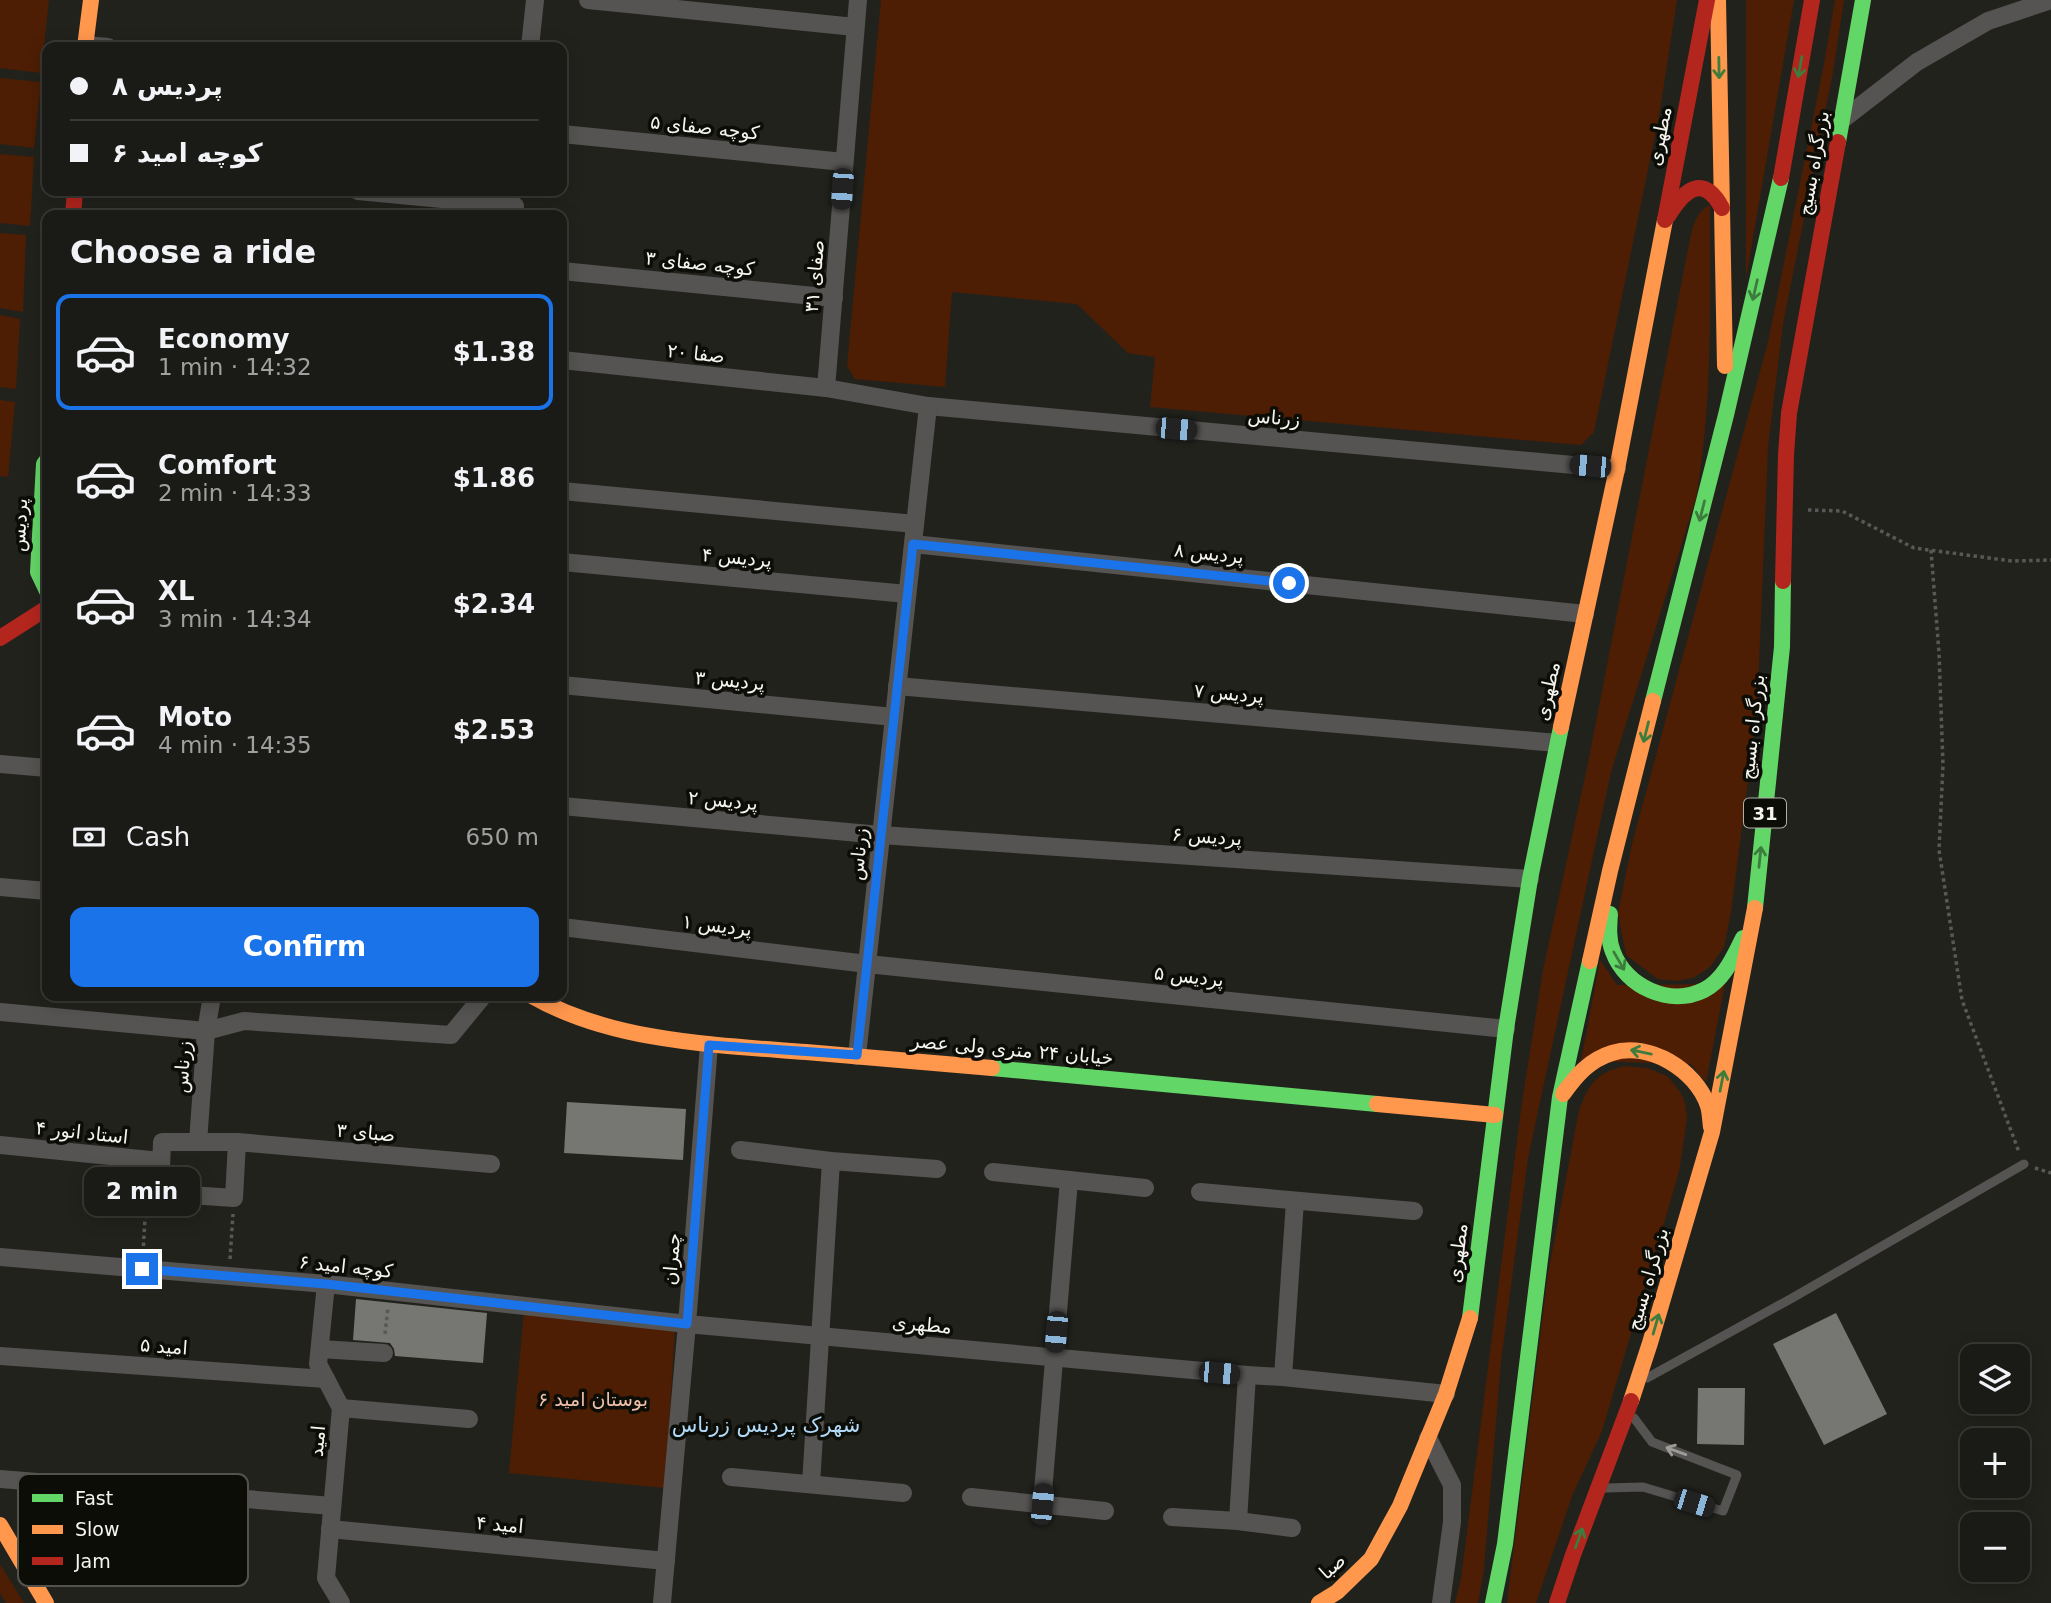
<!DOCTYPE html>
<html lang="en">
<head>
<meta charset="utf-8">
<style>
	body { margin:0; font-family:"DejaVu Sans","Noto Naskh Arabic",sans-serif; background:#272723; color:#f1f3f6; height:100vh; display:flex; flex-direction:column; font-size:26px; white-space:nowrap }
	* { box-sizing:border-box; margin:0 }
	p { font-size:23px; color:#9fa1a1 }
	.icon { flex:none; width:38px; height:38px; fill:none; stroke:currentColor; stroke-width:2; stroke-linecap:round; stroke-linejoin:round }
	.map { position:relative; flex:1; overflow:hidden }
	.side { position:absolute; left:42px; top:210px; width:525px; height:791px; display:flex; flex-direction:column; background:#1a1a16; border-radius:14px; box-shadow:0 4px 18px #0003,0 0 0 2px #383835 }
	.side>* { flex:none }
	.guide { position:absolute; left:42px; top:42px; width:525px; height:154px; border-radius:14px; box-shadow:0 4px 18px #0003,0 0 0 2px #383835; display:grid; align-content:center; height:154px; padding:0 28px; background:#1a1a16 }
	.buttons { position:absolute; left:1960px; top:1344px; display:grid; gap:14px }
	.buttons a { display:grid; place-items:center; width:70px; height:70px; border-radius:14px; background:#1a1a16; box-shadow:0 4px 18px #0003,0 0 0 2px #383835; font-size:35px }
	.end { position:absolute; width:32px; height:32px; margin:-16px; border:9px solid #1a73e8; background:#fff; box-shadow:0 0 0 4px #fff }
	.from { border-radius:50% }
	.bubble { position:absolute; height:49px; border-radius:14px; background:#1a1a16; box-shadow:0 4px 18px #0003,0 0 0 2px #383835; font-size:23px; font-weight:800; line-height:49px; text-align:center }
	.car { position:absolute; width:21px; height:42px; margin:-21px -10px; border-radius:9px; box-shadow:0 0 5px 2px #0007; background:linear-gradient(#222 24%,#8ab4d8 0 40%,#222 0 76%,#8ab4d8 0 86%,#222 0) }
	.guide b { display:flex; align-items:center; gap:24px; height:66px; font-size:26px }
	.guide b+b { border-top:2px solid #383835 }
	.guide i { width:18px; height:18px; background:#f1f3f6 }
	ul { padding:0; list-style:none }
	li { display:flex; align-items:center; gap:21px; height:116px; margin:0 14px 10px; padding:0 14px; border:4px solid transparent; border-radius:14px }
	li div { flex:1 }
	li b { display:block; font-size:26px }
	li em { font-style:normal; font-weight:800 }
	li.on { border-color:#1a73e8 }
	li>.icon { width:63px; height:63px; stroke-width:1.5 }
	h2 { padding:0 28px; font-size:32px; line-height:84px }
	.pay { display:flex; align-items:center; gap:18px; height:77px; padding:0 28px; font-size:26px }
	.pay p { margin-inline-start:auto }
	.action { display:flex; gap:14px; margin-top:auto; padding:14px 28px }
	.action a { flex:1; height:80px; border-radius:14px; background:#1a73e8; color:#fff; font-size:28px; font-weight:800; line-height:80px; text-align:center }
	.map>svg:first-child { display:block }
</style>
</head>
<body>
<div class="map">
<svg width="2051" height="1603" viewBox="0 0 2051 1603">
	<rect width="100%" height="100%" fill="#22221d"/>
	<g fill="#4d1e04">
		<polygon points="0,0 49,0 41,73 0,68"/>
		<polygon points="881,0 1677,0 1659,116 1594,432 1581,445 1150,407 1155,357 1128,353 1077,304 952,292 945,387 855,379 847,366"/>
		<polygon points="1746,0 1794,0 1746,278"/>
		<polygon points="1835,0 1844,0 1833,72 1783,324 1768,447 1757,711 1731,912 1724,947 1710,967 1693,978 1676,981 1658,979 1626,955 1618,913 1632,844 1768,342 1824,64"/>
		<polygon points="0,78 41,82 34,148 0,144"/>
		<polygon points="0,154 34,157 30,226 0,223"/>
		<path d="M1710 205C1710 303 1713 402 1696 498L1611 772 1528 1158 1501 1361 1484 1569 1478 1603H1455L1461 1579 1522 1102 1543 970 1588 763 1689 244C1693 228 1694 213 1710 205Z"/>
		<polygon points="0,233 26,235 23,312 0,308"/>
		<polygon points="0,315 20,319 16,389 0,387"/>
		<polygon points="0,400 15,402 8,477 0,476"/>
		<polygon points="1600,960 1617,985 1725,984 1706,1082 1691,1064 1581,1061"/>
		<path d="M1625 1066 1647 1068 1667 1076 1681 1093 1685 1103 1687 1118 1679 1172 1602 1431 1572 1496 1536 1603H1507L1548 1274 1579 1110C1590 1083 1596 1073 1625 1066Z"/>
		<polygon points="524,1312 675,1329 665,1488 509,1473"/>
		<polygon points="0,1564 24,1603 6,1603 0,1593"/>
	</g>
	<g fill="#767773">
		<polygon points="567,1102 686,1109 683,1160 564,1153"/>
		<polygon points="356,1299 487,1313 483,1363 395,1356 394,1349 390,1343 353,1340"/>
		<polygon points="1836,1313 1887,1414 1824,1445 1773,1344"/>
		<polygon points="1698,1388 1745,1388 1744,1445 1697,1444"/>
	</g>
	<g fill="none" stroke-linecap="round" stroke-linejoin="round">
		<g stroke="#585856" stroke-width="3.5" stroke-dasharray="3.5 3.5" stroke-linecap="butt">
			<polyline points="1808,510 1842,511 1914,548 2012,561 2051,560"/>
			<polyline points="1931,550 1939,653 1943,765 1939,850 1962,1000 2019,1152"/>
			<polyline points="2035,1168 2051,1173"/>
			<polyline points="143,1253 146,1201"/>
			<polyline points="230,1259 233,1214"/>
			<polyline points="385,1334 388,1307"/>
		</g>
		<g stroke="#555452" stroke-width="9">
			<polyline points="1647,1378 1794,1297 2024,1164"/>
			<polyline points="1606,1488 1643,1487 1723,1511 1737,1475 1652,1442 1634,1418"/>
		</g>
		<g stroke="#555452" stroke-width="18">
			<polyline points="588,0 855,27"/>
			<polyline points="85,45 108,47"/>
			<polyline points="530,47 535,0"/>
			<polyline points="1842,120 1917,62 1988,21 2051,0"/>
			<polyline points="562,134 844,162"/>
			<polyline points="358,191 515,206"/>
			<polyline points="562,271 834,298"/>
			<polyline points="562,360 826,388 928,406 1617,469"/>
			<polyline points="826,388 858,0"/>
			<polyline points="562,491 915,524"/>
			<polyline points="913,544 1585,614"/>
			<polyline points="562,562 907,594"/>
			<polyline points="562,685 894,717"/>
			<polyline points="897,686 1557,743"/>
			<polyline points="0,764 47,768"/>
			<polyline points="562,806 881,835 1530,879"/>
			<polyline points="0,887 47,891"/>
			<polyline points="562,927 867,964 1506,1029"/>
			<polyline points="0,1012 206,1031 244,1021 451,1035 483,996"/>
			<polyline points="857,1056 928,406"/>
			<polyline points="198,1142 206,1031 212,996"/>
			<polyline points="237,1142 234,1198 160,1193 162,1142 237,1142 491,1164"/>
			<polyline points="0,1145 160,1161"/>
			<polyline points="740,1150 831,1161 937,1169"/>
			<polyline points="993,1172 1145,1188"/>
			<polyline points="1200,1192 1414,1211"/>
			<polyline points="0,1257 326,1284 687,1324 1247,1375 1283,1377 1446,1394"/>
			<polyline points="326,1284 318,1364 341,1408 326,1578 341,1603"/>
			<polyline points="320,1349 384,1353"/>
			<polyline points="0,1356 326,1379"/>
			<polyline points="1283,1377 1295,1201"/>
			<polyline points="341,1408 469,1419"/>
			<polyline points="1428,1438 1452,1485 1452,1522 1441,1603"/>
			<polyline points="731,1477 903,1493"/>
			<polyline points="0,1479 332,1506"/>
			<polyline points="811,1484 831,1161"/>
			<polyline points="971,1497 1105,1511"/>
			<polyline points="1042,1504 1069,1180"/>
			<polyline points="1172,1517 1238,1521 1292,1528"/>
			<polyline points="1238,1521 1247,1375"/>
			<polyline points="330,1529 666,1561"/>
			<polyline points="662,1603 687,1324 709,1045"/>
		</g>
		<g stroke="#63d668" stroke-width="16">
			<polyline points="1838,142 1863,0"/>
			<polyline points="47,460 44,464 38,572 47,591"/>
			<polyline points="1653,701 1726,415 1781,178"/>
			<polyline points="1755,908 1782,647 1783,581"/>
			<path d="M1610 914C1609 927 1608 940 1613 952 1626 987 1670 1007 1704 990 1724 980 1734 956 1743 938"/>
			<polyline points="992,1068 1377,1104"/>
			<polyline points="1470,1318 1506,1029 1530,879 1561,727"/>
			<polyline points="1493,1603 1505,1544 1560,1097 1590,961"/>
		</g>
		<g stroke="#ff974d" stroke-width="16">
			<polyline points="1718,0 1725,366"/>
			<polyline points="85,47 91,0"/>
			<polyline points="1561,727 1617,469 1665,220"/>
			<polyline points="1590,961 1610,871 1653,701"/>
			<path d="M532 996C612 1042 716 1045 806 1052 868 1057 930 1063 992 1068"/>
			<path d="M1563 1094C1576 1076 1589 1060 1612 1053 1649 1041 1696 1070 1708 1106 1710 1112 1710 1120 1711 1127"/>
			<polyline points="1377,1104 1495,1115"/>
			<polyline points="1631,1401 1650,1343 1712,1132 1755,908"/>
			<polyline points="0,1525 46,1603"/>
			<polyline points="1319,1603 1337,1592 1371,1559 1400,1506 1446,1394 1470,1318"/>
		</g>
		<g stroke="#b3261e" stroke-width="16">
			<polyline points="1781,178 1812,0"/>
			<polyline points="73,215 75,191"/>
			<path d="M1668 216C1684 190 1703 173 1722 208"/>
			<polyline points="1665,220 1707,0"/>
			<polyline points="1783,581 1786,455 1789,413 1838,142"/>
			<polyline points="0,638 47,608"/>
			<polyline points="1557,1603 1573,1555 1631,1401"/>
		</g>
	</g>
	<defs><path id="oneway-shaft" d="M-6 0H5M1.5-3L5.5 0L1.5 3" fill="none" stroke-width="1.6" stroke-linecap="round" stroke-linejoin="round" transform="scale(1.75)"/></defs>
	<g stroke="#3c7c3d">
		<use href="#oneway-shaft" transform="translate(1800 67) rotate(100)"/>
		<use href="#oneway-shaft" transform="translate(1719 68) rotate(89)"/>
		<use href="#oneway-shaft" transform="translate(1755 290) rotate(103)"/>
		<use href="#oneway-shaft" transform="translate(1702 511) rotate(104)"/>
		<use href="#oneway-shaft" transform="translate(1646 732) rotate(104)"/>
		<use href="#oneway-shaft" transform="translate(1760 857) rotate(-84)"/>
		<use href="#oneway-shaft" transform="translate(1619 961) rotate(60)"/>
		<use href="#oneway-shaft" transform="translate(1641 1052) rotate(-168)"/>
		<use href="#oneway-shaft" transform="translate(1722 1081) rotate(-79)"/>
		<use href="#oneway-shaft" transform="translate(1656 1324) rotate(-74)"/>
		<use href="#oneway-shaft" transform="translate(1579 1538) rotate(-70)"/>
	</g>
	<use stroke="#9d9c98" href="#oneway-shaft" transform="translate(1676 1451) rotate(-160)"/>
	<g fill="none" stroke-linecap="round" stroke-linejoin="round">
		<polyline stroke="#1a73e8" stroke-width="9" points="142,1269 326,1284 687,1324 709,1045 857,1055 913,544 1289,583"/>
	</g>
	<g text-anchor="middle" dominant-baseline="central" stroke-width="7" stroke-linejoin="round" paint-order="stroke">
		<rect fill="#0d0d08" stroke="#afafa9" stroke-width="2" x="1744" y="798.5" width="42" height="29" rx="5"/>
		<g font-size="18" font-weight="bold" fill="#f5f4ee">
			<text x="1765" y="813">31</text>
		</g>
		<g font-size="19" fill="#f5f4ee" stroke="#0d0d08">
			<text transform="translate(705 127) rotate(6)">کوچه صفای ۵</text>
			<text transform="translate(1659 136) rotate(-79)">مطهری</text>
			<text transform="translate(1813 163) rotate(-80)">بزرگراه بسیج</text>
			<text transform="translate(700 263) rotate(6)">کوچه صفای ۳</text>
			<text transform="translate(814 276) rotate(-85)">صفای ۳۱</text>
			<text transform="translate(696 353) rotate(6)">صفا ۲۰</text>
			<text transform="translate(1274 417) rotate(5)">زرناس</text>
			<text transform="translate(19 525) rotate(-87)">پردیس</text>
			<text transform="translate(1209 553) rotate(6)">پردیس ۸</text>
			<text transform="translate(737 557) rotate(5)">پردیس ۴</text>
			<text transform="translate(730 680) rotate(5)">پردیس ۳</text>
			<text transform="translate(1547 691) rotate(-78)">مطهری</text>
			<text transform="translate(1229 693) rotate(5)">پردیس ۷</text>
			<text transform="translate(1752 727) rotate(-84)">بزرگراه بسیج</text>
			<text transform="translate(723 800) rotate(5)">پردیس ۲</text>
			<text transform="translate(1207 836) rotate(4)">پردیس ۶</text>
			<text transform="translate(858 854) rotate(-84)">زرناس</text>
			<text transform="translate(717 925) rotate(7)">پردیس ۱</text>
			<text transform="translate(1189 976) rotate(6)">پردیس ۵</text>
			<text transform="translate(1012 1049) rotate(5)">خیابان ۲۴ متری ولی عصر</text>
			<text transform="translate(182 1067) rotate(-86)">زرناس</text>
			<text transform="translate(82 1132) rotate(6)">استاد انور ۴</text>
			<text transform="translate(366 1132) rotate(5)">صبای ۳</text>
			<text transform="translate(1457 1253) rotate(-83)">مطهری</text>
			<text transform="translate(671 1259) rotate(-85)">چمران</text>
			<text transform="translate(346 1266) rotate(6)">کوچه امید ۶</text>
			<text transform="translate(1647 1279) rotate(-74)">بزرگراه بسیج</text>
			<text transform="translate(922 1324) rotate(5)">مطهری</text>
			<text transform="translate(164 1346) rotate(4)">امید ۵</text>
			<text transform="translate(317 1441) rotate(-85)">امید</text>
			<text transform="translate(500 1524) rotate(5)">امید ۴</text>
			<text transform="translate(1332 1566) rotate(-42)">صبا</text>
		</g>
		<g font-size="19" fill="#efbfa9" stroke="#0d0d08">
			<text x="593" y="1399">بوستان امید ۶</text>
		</g>
		<g font-size="21" fill="#b0d8f7" stroke="#0d0d08">
			<text x="766" y="1425">شهرک پردیس زرناس</text>
		</g>
	</g>
	<rect x="18" y="1474" width="230" height="112" rx="10" fill="#0d0d08" stroke="#53524d" stroke-width="2"/>
	<rect x="32" y="1494" width="31" height="8" fill="#63d668"/>
	<rect x="32" y="1525" width="31" height="9" fill="#ff974d"/>
	<rect x="32" y="1557" width="31" height="8" fill="#b3261e"/>
	<g font-size="19" fill="#f5f4ee">
		<text x="75" y="1505">Fast</text>
		<text x="75" y="1536">Slow</text>
		<text x="75" y="1568">Jam</text>
	</g>
</svg>
<div class="buttons">
<a><svg class="icon" aria-label="layers" viewBox="0 0 24 24"><path d="M12 4l9 5-9 5-9-5zM3 14l9 5 9-5"/></svg></a>
<a>+</a>
<a>−</a>
</div>
<i class="end from" style="left:1289px;top:583px"></i>
<i class="end" style="left:142px;top:1269px"></i>
<div class="bubble" style="left:84px;top:1167px;width:116px">2 min</div>
<i class="car" style="left:842px;top:189px;rotate:184deg"></i>
<i class="car" style="left:1176px;top:429px;rotate:95deg"></i>
<i class="car" style="left:1590px;top:466px;rotate:275deg"></i>
<i class="car" style="left:1056px;top:1332px;rotate:185deg"></i>
<i class="car" style="left:1219px;top:1373px;rotate:95deg"></i>
<i class="car" style="left:1694px;top:1503px;rotate:107deg"></i>
<i class="car" style="left:1042px;top:1504px;rotate:5deg"></i>
<div class="guide">
<b><i class="from"></i>پردیس ۸</b>
<b><i></i>کوچه امید ۶</b>
</div>
<section class="side">
<h2>Choose a ride</h2>
<ul>
<li class="on"><svg class="icon" aria-label="car" viewBox="0 0 24 24"><path d="M5 17H2v-5l4-1 3-4h7l3 4 3 1v5h-3M9 17h6M6 11h13"/><circle cx="7" cy="17" r="2"/><circle cx="17" cy="17" r="2"/></svg><div><b>Economy</b><p>1 min · 14:32</p></div><em>$1.38</em></li>
<li><svg class="icon" aria-label="car" viewBox="0 0 24 24"><path d="M5 17H2v-5l4-1 3-4h7l3 4 3 1v5h-3M9 17h6M6 11h13"/><circle cx="7" cy="17" r="2"/><circle cx="17" cy="17" r="2"/></svg><div><b>Comfort</b><p>2 min · 14:33</p></div><em>$1.86</em></li>
<li><svg class="icon" aria-label="car" viewBox="0 0 24 24"><path d="M5 17H2v-5l4-1 3-4h7l3 4 3 1v5h-3M9 17h6M6 11h13"/><circle cx="7" cy="17" r="2"/><circle cx="17" cy="17" r="2"/></svg><div><b>XL</b><p>3 min · 14:34</p></div><em>$2.34</em></li>
<li><svg class="icon" aria-label="car" viewBox="0 0 24 24"><path d="M5 17H2v-5l4-1 3-4h7l3 4 3 1v5h-3M9 17h6M6 11h13"/><circle cx="7" cy="17" r="2"/><circle cx="17" cy="17" r="2"/></svg><div><b>Moto</b><p>4 min · 14:35</p></div><em>$2.53</em></li>
</ul>
<div class="pay"><svg class="icon" aria-label="cash" viewBox="0 0 24 24"><path d="M3 7h18v10H3z"/><circle cx="12" cy="12" r="2"/></svg>Cash<p>650 m</p></div>
<div class="action"><a>Confirm</a></div>
</section>
</div>
</body>
</html>
